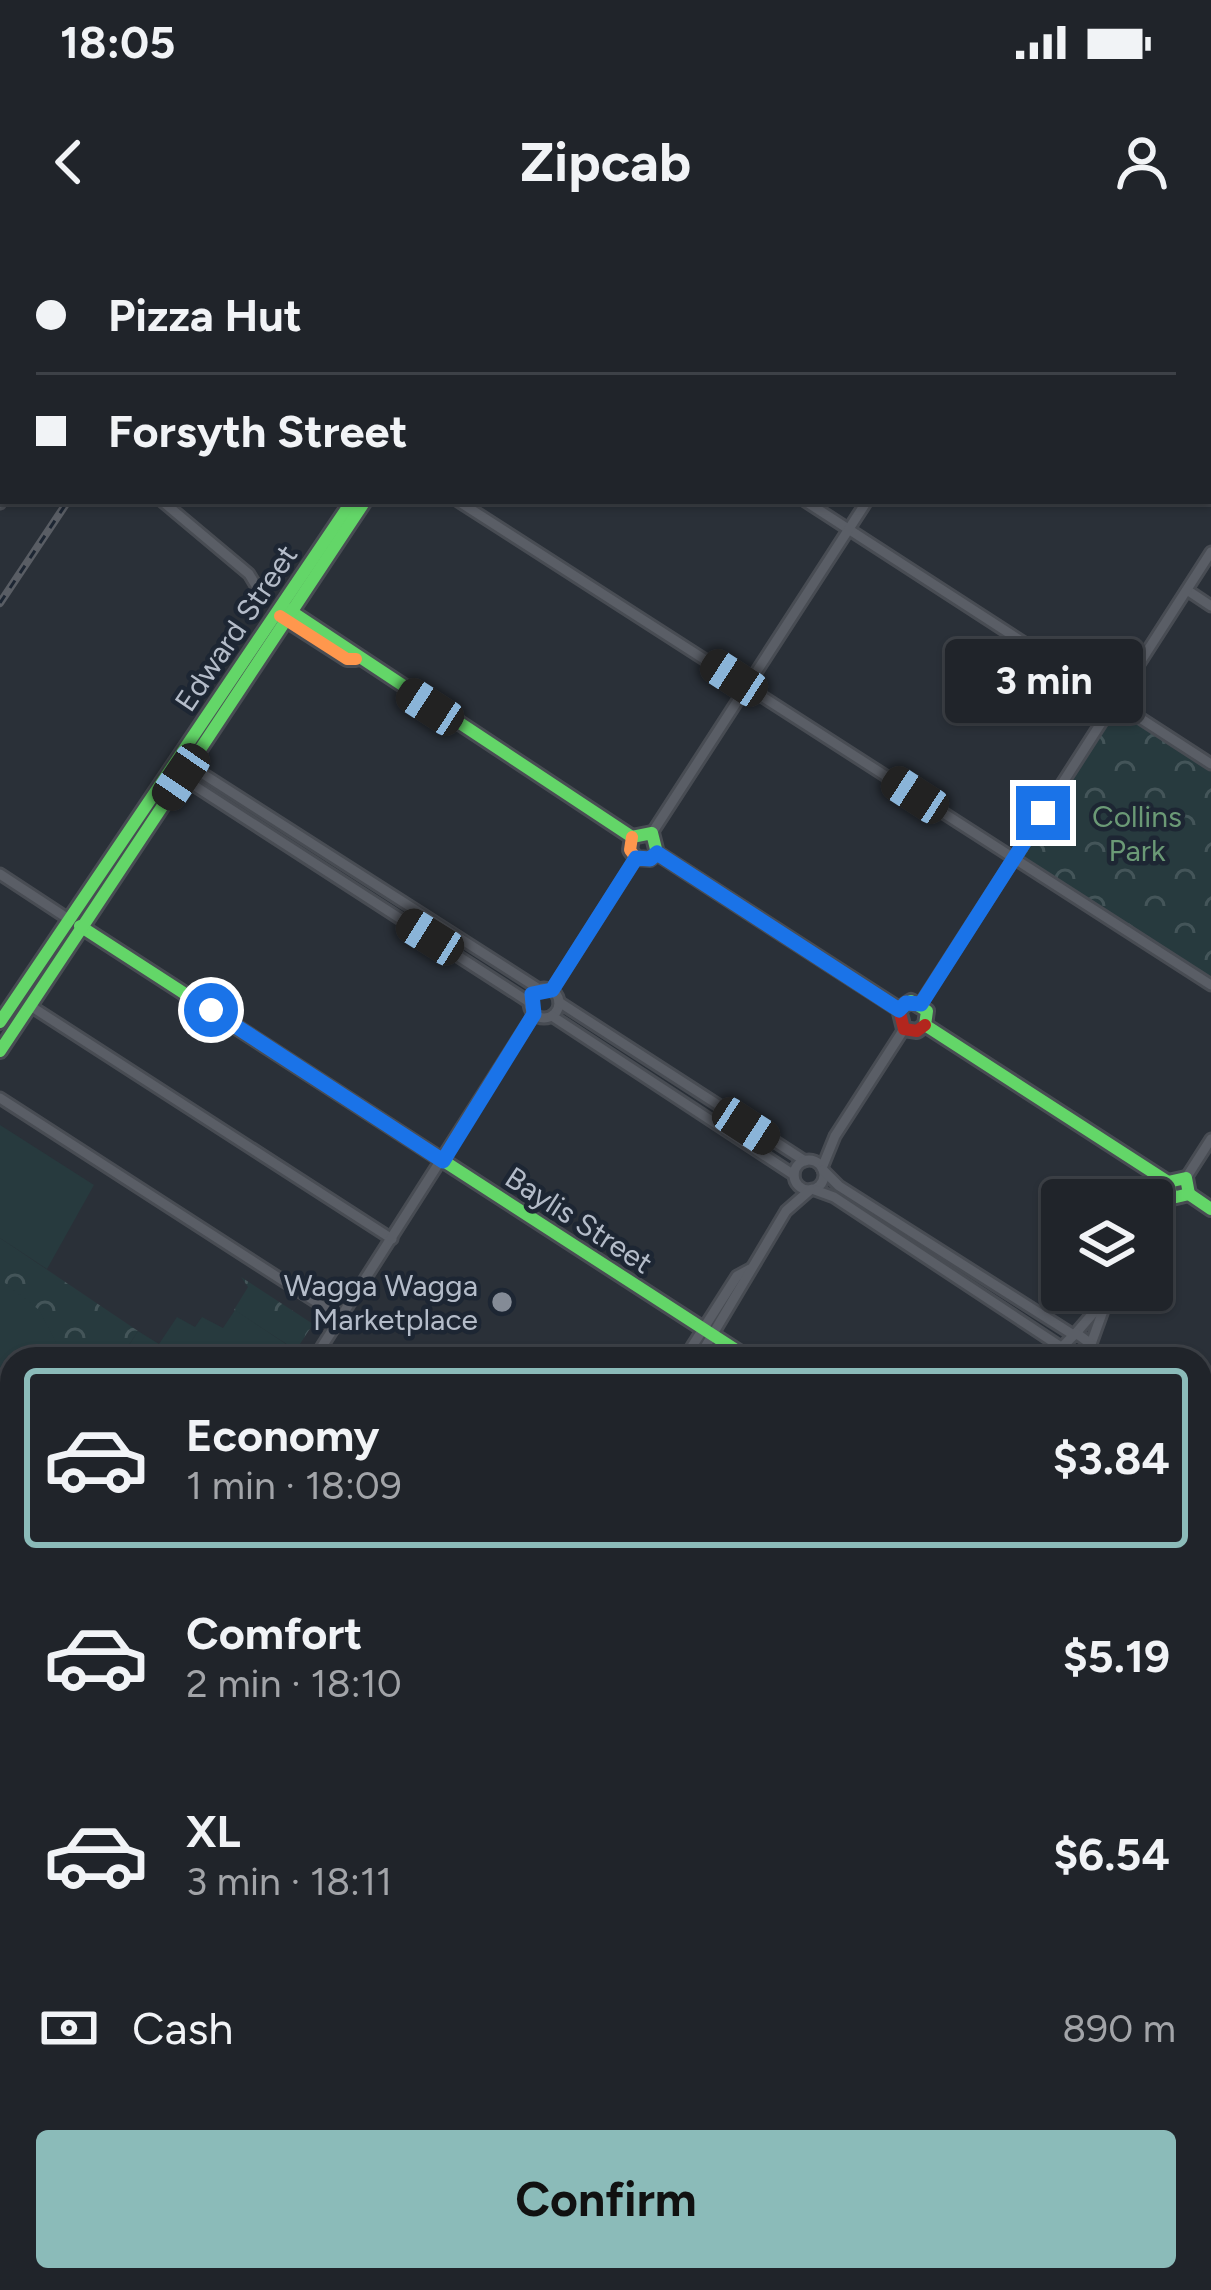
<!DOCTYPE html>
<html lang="en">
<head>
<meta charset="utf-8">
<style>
	body { margin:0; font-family:Figtree,sans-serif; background:#2d3036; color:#f1f3f6; height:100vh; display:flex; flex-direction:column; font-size:45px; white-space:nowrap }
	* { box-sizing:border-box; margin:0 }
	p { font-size:39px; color:#a2a4a8 }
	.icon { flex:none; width:66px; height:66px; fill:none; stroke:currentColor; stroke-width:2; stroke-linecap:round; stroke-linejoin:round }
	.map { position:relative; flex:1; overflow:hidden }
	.side { position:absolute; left:0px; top:1107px; width:1212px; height:945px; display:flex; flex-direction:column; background:#20242a; border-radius:36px 36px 0 0; box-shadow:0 3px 9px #0004,0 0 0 3px #3d4147 }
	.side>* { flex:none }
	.banner { position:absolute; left:0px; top:0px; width:1212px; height:264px; box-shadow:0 3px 9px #0004,0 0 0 3px #3d4147; display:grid; align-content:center; height:264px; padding:0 36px; background:#20242a }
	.fabs { position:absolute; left:1041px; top:939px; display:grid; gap:24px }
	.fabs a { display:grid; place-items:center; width:132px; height:132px; border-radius:12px; background:#20242a; box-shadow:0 3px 9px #0004,0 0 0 3px #3d4147; font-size:60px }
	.end { position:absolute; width:54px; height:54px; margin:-27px; border:15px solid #1a73e8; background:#fff; box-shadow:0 0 0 6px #fff }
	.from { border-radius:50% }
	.bubble { position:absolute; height:84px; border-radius:12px; background:#20242a; box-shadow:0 3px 9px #0004,0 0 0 3px #3d4147; font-size:39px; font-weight:700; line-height:84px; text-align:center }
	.car { position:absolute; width:36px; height:72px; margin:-36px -18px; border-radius:15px; box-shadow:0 0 9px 3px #0007; background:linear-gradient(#222 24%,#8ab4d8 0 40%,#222 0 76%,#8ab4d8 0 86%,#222 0) }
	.banner b { display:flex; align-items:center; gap:42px; height:114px; font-size:45px }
	.banner b+b { border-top:3px solid #3d4147 }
	.banner i { width:30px; height:30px; background:#f1f3f6 }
	ul { padding:21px 0 0; list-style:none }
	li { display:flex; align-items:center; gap:36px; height:180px; margin:0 24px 18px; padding:0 12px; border:6px solid transparent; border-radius:12px }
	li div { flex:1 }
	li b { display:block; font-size:45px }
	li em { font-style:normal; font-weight:700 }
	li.on { border-color:#8bbbb9 }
	li>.icon { width:108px; height:108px; stroke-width:1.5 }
	.pay { display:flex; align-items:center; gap:30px; height:132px; padding:0 36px; font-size:45px }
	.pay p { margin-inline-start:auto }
	.cta { display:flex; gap:24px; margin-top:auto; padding:24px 36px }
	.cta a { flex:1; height:138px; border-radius:12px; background:#8bbbb9; color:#111; font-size:48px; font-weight:700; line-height:138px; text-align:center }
	.status { display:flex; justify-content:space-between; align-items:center; height:84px; padding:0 60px; background:#20242a; direction:ltr }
	.status svg { height:33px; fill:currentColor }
	header { display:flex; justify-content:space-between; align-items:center; height:156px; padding:0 36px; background:#20242a; font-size:54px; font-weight:700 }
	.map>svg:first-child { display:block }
</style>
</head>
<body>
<div class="status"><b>18:05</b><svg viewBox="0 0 49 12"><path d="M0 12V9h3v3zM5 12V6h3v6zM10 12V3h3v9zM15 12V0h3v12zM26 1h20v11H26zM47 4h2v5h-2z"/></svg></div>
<header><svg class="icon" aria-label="back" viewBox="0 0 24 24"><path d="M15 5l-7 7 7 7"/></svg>Zipcab<svg class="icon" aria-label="person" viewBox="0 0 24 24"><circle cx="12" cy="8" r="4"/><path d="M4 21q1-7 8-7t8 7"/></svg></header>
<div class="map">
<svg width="1211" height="2050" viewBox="0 0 1211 2050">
	<defs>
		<pattern id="forest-crowns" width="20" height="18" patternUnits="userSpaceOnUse" patternTransform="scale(3)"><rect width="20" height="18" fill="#273a3e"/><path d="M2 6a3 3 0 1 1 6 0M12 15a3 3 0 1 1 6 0" fill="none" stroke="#445559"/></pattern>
	</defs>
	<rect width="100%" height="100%" fill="#2a3038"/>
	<g fill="url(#forest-crowns)">
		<polygon points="1115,461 1211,524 1211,745 1014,618"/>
		<polygon points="0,998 138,1091 120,1119 12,1119 12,1290 0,1308"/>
		<polygon points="241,1037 313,1084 296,1110 234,1070 248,1047"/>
		<polygon points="0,1393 12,1401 12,1555 0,1574"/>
		<polygon points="1211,1483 1211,1744 1200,1744 1200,1500"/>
		<polygon points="1200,1922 1211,1933 1211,2024 1200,2008"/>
		<polygon points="475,2040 1095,2040 1103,2050 462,2050"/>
	</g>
	<g fill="#273a3e">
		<polygon points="0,885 94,945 47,1029 0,998"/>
		<polygon points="0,1039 39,1070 65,1119 12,1119 12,1230 0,1234"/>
		<polygon points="235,1070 289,1106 285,1119 120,1119 138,1091 159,1104 177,1077 195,1087 202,1077 223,1088"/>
	</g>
	<g fill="#384963">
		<polygon points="1200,2008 1211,2024 1211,2050 1103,2050 1095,2040 1200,2040"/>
		<polygon points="296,2040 475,2040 462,2050 282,2050"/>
	</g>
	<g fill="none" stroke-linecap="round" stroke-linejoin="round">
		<g stroke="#484c53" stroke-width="15">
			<g id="street">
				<polyline points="744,0 749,3"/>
				<polyline points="1083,0 1089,3"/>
				<polyline points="1096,0 1100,3"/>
				<polyline points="1027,3 1028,0"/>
				<polyline points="1039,3 1042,0"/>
				<polyline points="1209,78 1211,79"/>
				<polyline points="162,261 249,334 258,349"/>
				<polyline points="458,261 1211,745"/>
				<polyline points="805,261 1211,524"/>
				<polyline points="0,263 3,258"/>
				<polyline points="1187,350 1211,366"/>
				<polyline points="189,525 539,749"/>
				<polyline points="181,537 529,762"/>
				<polyline points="652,593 867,261"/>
				<polyline points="0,634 67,678"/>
				<circle cx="544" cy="763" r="15"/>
				<polyline points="552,750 636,618"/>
				<polyline points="559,762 805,921"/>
				<polyline points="921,763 1211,312"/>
				<polyline points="29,765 392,999"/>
				<polyline points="552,776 794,935"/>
				<polyline points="0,858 341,1078"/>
				<circle cx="809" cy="935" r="15"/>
				<polyline points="822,928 835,896 904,789"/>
				<polyline points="823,930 839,946 1072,1094"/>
				<polyline points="1186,938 1211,899"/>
				<polyline points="812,949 834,957 1064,1109"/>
				<polyline points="1152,989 1172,958"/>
				<polyline points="1076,1093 1113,1050"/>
				<polyline points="1091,1104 1105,1065"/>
				<polyline points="1091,1107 1106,1119"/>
				<polyline points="314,1119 534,774"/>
				<polyline points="684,1119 737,1036 750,1029"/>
				<polyline points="698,1119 786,971 810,950"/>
				<polyline points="1073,1119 1064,1105 1076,1093 1091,1104 1082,1119"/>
				<polyline points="1200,1179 1211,1186"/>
				<polyline points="1200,1192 1211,1199"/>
				<polyline points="1200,1500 1211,1483"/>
				<polyline points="0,1606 12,1588"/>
				<polyline points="0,1784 12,1784"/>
			</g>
		</g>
		<g stroke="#484c53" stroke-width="18">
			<g id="fast">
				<polyline points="529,3 531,0"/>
				<polyline points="289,370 632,597"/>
				<polyline points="632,597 652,593 657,613"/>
				<polyline points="657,613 899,769"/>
				<polyline points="80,686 750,1119"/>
				<polyline points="899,769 911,761 927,771 925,785"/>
				<polyline points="0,782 352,261"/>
				<polyline points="925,785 1168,942"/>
				<polyline points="0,811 365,261"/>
				<polyline points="1168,942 1186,938 1189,954"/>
				<polyline points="1168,942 1172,958 1189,954"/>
				<polyline points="1189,954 1211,969"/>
				<polyline points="1200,1410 1211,1417"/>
			</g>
		</g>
		<g stroke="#484c53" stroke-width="18">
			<g id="slow">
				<polyline points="280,376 347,419 356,419"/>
				<polyline points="632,597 630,610 636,618 650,619 657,613"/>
				<polyline points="0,1690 12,1690"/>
				<polyline points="1200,1744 1211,1744"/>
			</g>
		</g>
		<g stroke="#484c53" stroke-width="18">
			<polyline id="jam" points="899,769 904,789 917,791 925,785"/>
		</g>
		<use href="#street" stroke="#5a5e66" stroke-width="9"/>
		<use href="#fast" stroke="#63d668" stroke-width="12"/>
		<use href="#slow" stroke="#ff974d" stroke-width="12"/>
		<use href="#jam" stroke="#b3261e" stroke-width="12"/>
		<g stroke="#595d64" stroke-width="8">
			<g id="rail">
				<polyline points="212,3 213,0"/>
				<polyline points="0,363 68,261"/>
			</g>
		</g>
		<use href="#rail" stroke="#1d2633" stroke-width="3" stroke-dasharray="9" stroke-linecap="butt"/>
	</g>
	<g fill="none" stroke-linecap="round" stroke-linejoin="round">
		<polyline stroke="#1a73e8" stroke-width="15" points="211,770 443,921 534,774 532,754 552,750 636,618 650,619 657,613 899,770 906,763 921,764 1043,573"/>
	</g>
	<circle fill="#848b96" stroke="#1d2633" stroke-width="4.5" cx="502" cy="1062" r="12"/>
	<g text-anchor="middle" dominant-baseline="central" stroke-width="9" stroke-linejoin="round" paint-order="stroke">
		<g font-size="30" fill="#b4bcc9" stroke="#1d2633">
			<text transform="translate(236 388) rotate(-56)">Edward Street</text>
			<text transform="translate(579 980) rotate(33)">Baylis Street</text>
		</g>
		<g font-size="30" fill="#6b9a76" stroke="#1d2633">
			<text x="1137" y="576">Collins<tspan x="1137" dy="34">Park</tspan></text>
		</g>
		<g font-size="30" fill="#b4bcc9" stroke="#1d2633" text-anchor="end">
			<text x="478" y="1045">Wagga Wagga<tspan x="478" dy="34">Marketplace</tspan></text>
		</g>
	</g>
</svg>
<div class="fabs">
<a><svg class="icon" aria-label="layers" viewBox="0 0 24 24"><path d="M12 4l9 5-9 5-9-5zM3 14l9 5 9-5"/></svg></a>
</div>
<i class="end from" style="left:211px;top:770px"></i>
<i class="end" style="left:1043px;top:573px"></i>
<div class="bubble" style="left:945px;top:399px;width:198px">3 min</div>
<i class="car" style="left:734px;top:438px;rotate:303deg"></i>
<i class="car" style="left:430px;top:467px;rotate:303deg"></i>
<i class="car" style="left:181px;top:537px;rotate:214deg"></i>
<i class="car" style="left:915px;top:555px;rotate:303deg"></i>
<i class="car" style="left:430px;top:697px;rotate:302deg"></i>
<i class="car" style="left:746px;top:886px;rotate:123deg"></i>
<div class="banner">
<b><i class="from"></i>Pizza Hut</b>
<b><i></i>Forsyth Street</b>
</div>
<section class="side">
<ul>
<li class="on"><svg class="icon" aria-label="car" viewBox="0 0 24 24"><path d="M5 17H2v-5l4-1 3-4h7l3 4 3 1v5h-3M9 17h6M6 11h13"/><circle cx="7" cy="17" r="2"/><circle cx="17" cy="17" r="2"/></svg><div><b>Economy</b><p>1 min · 18:09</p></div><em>$3.84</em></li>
<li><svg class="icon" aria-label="car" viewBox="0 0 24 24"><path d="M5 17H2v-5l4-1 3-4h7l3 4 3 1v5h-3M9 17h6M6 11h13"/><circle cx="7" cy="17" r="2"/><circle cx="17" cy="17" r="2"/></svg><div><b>Comfort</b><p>2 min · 18:10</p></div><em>$5.19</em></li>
<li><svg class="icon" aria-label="car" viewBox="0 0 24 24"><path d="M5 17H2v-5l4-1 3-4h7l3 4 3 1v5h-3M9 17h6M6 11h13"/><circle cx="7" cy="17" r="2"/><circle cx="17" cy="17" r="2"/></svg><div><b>XL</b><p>3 min · 18:11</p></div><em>$6.54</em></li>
</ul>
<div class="pay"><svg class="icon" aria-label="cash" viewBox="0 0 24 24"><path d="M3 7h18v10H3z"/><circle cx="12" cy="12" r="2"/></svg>Cash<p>890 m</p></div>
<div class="cta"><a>Confirm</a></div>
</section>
</div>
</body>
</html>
